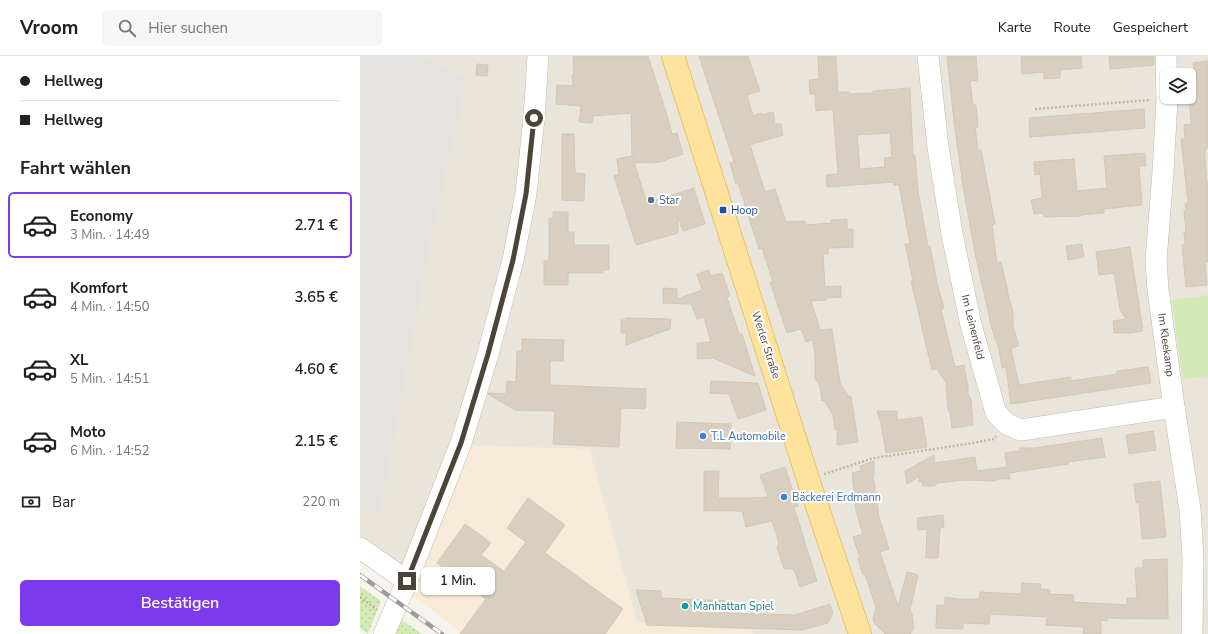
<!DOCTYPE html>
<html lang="de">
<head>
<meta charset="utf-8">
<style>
	body { margin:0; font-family:"Nunito Sans",sans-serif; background:#f6f6f6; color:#202124; height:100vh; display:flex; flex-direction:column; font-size:15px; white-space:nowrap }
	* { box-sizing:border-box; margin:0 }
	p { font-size:13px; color:#757577 }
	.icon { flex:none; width:22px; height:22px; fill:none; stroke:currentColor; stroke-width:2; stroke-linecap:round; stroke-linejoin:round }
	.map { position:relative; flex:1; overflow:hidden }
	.side { display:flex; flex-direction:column; background:#fff; width:360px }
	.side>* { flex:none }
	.top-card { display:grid; align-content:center; height:88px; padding:0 20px; background:#fff }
	.buttons { position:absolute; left:800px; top:12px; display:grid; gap:8px }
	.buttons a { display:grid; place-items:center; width:36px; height:36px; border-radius:6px; background:#fff; box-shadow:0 1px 3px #0004; font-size:20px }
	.end { position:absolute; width:18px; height:18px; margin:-9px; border:5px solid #4b4439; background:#fff; box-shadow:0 0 0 2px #fff }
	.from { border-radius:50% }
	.bubble { position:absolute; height:28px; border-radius:6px; background:#fff; box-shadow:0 1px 3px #0004; font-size:13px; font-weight:600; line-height:28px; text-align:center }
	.top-card b { display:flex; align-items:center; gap:14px; height:38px; font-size:15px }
	.top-card b+b { border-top:1px solid #e0e0e0 }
	.top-card i { width:10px; height:10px; background:#202124 }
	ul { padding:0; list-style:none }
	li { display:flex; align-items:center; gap:12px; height:66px; margin:0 8px 6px; padding:0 12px; border:2px solid transparent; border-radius:6px }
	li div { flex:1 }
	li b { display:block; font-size:15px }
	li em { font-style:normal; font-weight:600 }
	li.active { border-color:#7c3aed }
	li>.icon { width:36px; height:36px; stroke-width:1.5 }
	h2 { padding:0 20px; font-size:18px; line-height:48px }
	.pay { display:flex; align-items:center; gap:10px; height:44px; padding:0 20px; font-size:15px }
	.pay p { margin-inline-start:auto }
	.action { display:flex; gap:8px; margin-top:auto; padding:8px 20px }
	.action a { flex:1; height:46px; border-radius:6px; background:#7c3aed; color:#fff; font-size:16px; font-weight:600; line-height:46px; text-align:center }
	header { display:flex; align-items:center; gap:24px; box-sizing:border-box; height:56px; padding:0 20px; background:#fff; border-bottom:1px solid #e0e0e0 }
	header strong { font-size:19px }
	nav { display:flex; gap:22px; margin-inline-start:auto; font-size:14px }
	.search { width:280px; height:36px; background:#f6f6f6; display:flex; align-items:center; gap:10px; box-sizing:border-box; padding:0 14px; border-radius:6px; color:#757577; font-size:15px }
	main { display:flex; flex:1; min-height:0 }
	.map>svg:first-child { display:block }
</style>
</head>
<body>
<header>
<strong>Vroom</strong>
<div class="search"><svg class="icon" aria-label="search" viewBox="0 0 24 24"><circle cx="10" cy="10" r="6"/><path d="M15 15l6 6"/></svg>Hier suchen</div>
<nav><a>Karte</a><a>Route</a><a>Gespeichert</a></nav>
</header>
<main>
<section class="side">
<div class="top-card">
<b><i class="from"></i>Hellweg</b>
<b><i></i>Hellweg</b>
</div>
<h2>Fahrt wählen</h2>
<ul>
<li class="active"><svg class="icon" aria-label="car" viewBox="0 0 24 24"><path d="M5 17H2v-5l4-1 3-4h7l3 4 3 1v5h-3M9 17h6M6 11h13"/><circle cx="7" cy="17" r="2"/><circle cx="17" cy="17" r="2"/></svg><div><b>Economy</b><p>3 Min. · 14:49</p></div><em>2.71 €</em></li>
<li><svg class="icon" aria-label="car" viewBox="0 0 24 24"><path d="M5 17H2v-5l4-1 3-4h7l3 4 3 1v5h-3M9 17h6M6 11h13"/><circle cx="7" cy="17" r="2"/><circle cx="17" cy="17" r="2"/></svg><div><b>Komfort</b><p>4 Min. · 14:50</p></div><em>3.65 €</em></li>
<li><svg class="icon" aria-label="car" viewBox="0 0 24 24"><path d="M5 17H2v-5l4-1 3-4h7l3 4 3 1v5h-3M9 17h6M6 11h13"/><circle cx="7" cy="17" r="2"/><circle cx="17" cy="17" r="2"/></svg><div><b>XL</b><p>5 Min. · 14:51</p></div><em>4.60 €</em></li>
<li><svg class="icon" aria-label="car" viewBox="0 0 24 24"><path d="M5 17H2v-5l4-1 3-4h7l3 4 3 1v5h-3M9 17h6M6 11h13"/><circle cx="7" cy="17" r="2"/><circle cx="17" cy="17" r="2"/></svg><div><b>Moto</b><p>6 Min. · 14:52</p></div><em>2.15 €</em></li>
</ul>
<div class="pay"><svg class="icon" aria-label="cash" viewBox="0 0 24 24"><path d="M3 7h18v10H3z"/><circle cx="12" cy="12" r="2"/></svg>Bar<p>220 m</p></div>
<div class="action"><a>Bestätigen</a></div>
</section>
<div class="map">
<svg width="848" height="578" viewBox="0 0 848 578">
	<defs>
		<pattern id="grass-dots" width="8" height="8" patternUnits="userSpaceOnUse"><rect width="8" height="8" fill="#d2eab5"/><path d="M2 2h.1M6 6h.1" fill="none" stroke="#b6ca9c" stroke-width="1.8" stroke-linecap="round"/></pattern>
	</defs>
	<rect width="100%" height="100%" fill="#f6f3ec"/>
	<path fill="#eae5da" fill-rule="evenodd" d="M0 0H848V578H392L393 574 277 566 229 393 51 538 0 502ZM807 19H829V41H807Z"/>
	<polygon fill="#f7ead8" points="104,389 229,393 277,566 393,574 392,578 104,578 51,538"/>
	<g fill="url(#grass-dots)">
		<polygon points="0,530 21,545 8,578 0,572"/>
		<polygon points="39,562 62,578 31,578"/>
	</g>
	<polygon fill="#d2eab5" points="848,239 848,320 823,324 812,244"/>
	<polygon fill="#e5e3e0" points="0,0 57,0 106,24 70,186 19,460 0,446"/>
	<g fill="#d8cfc1" stroke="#d3c7b4" fill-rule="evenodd">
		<polygon points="213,0 288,0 307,59 312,78 317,77 323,98 300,106 274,107 287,147 334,132 345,168 323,175 318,160 318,177 276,189 254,120 259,119 257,103 272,100 272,102 271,57 233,60 232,67 219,66 221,50 196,48 197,29 213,30 212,19 214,19"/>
		<polygon points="339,0 388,0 400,35 387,39 393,60 401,57 401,59 413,56 415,68 421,68 423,79 390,89 405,136 415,133 426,166 445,165 445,169 471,167 471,164 487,163 487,173 493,173 493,191 468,192 468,198 463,198 465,231 481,230 481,241 466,242 466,244 451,245 460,274 472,273 480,327 489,341 491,340 498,386 477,389 477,372 475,374 473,359 464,344 462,345 460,330 455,323 455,299 453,284 446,286 441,273 427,277 410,226 413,226 408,210 402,192 399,193 378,127 376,128 370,107 374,106"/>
		<path d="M458 0H476L478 36H489V38L513 37V35L550 32 553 100 555 99 558 135 568 191 570 190 577 227 584 252 581 253 595 311 604 309 608 331V339L611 343 613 369 592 372 590 357 588 353 586 327 577 313 572 314 551 225H553L545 188H550L539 129H534V126L467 131 466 119 478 118 473 53 456 55 455 38H450L449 24 459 23ZM530 77 532 101 524 102 525 111 500 113 497 79Z"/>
		<polygon points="587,0 616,0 618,24 610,25 613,49 616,49 618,71 615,71 618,94 621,94 635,168 632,169 637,207 641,206 642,211 648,235 647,235 653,256 653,270 659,290 651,292 659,329 711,321 711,325 757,318 757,315 788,311 791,327 651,348 646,311 642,312 638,288 637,288 632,273 615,197 603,130 594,65"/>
		<polygon points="661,0 721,0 722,12 700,14 700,22 684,23 684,16 662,18"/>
		<polygon points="749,0 794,0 794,9 750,13"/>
		<polygon points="848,5 848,91 845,95 845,103 848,135 848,206 845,207 847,229 826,231 822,189 825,189 824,176 826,176 824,155 826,154 825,147 828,147 821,83 825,83 824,69 831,68 828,14 834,13 833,7"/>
		<polygon points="117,8 128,9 127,20 116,19"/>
		<polygon points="784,53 785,72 670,81 669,62"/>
		<polygon points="202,78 214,78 215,117 225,118 224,145 202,144"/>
		<polygon points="785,97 786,110 779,110 782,149 744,153 744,157 721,159 721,160 684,161 683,157 674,158 671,144 682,142 680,118 675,119 674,106 714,103 717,135 747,132 744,100"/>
		<polygon points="193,156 208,156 208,176 214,176 214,189 249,189 249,214 243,214 243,217 208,217 208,229 184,229 184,205 189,205 189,162 193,162"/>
		<polygon points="722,188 724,201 708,204 706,190"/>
		<polygon points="770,191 783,275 770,277 754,277 753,265 766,263 760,254 754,217 739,219 736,196"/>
		<polygon points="349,214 351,220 362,217 370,240 367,241 374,263 379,278 382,278 395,320 353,302 337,303 337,287 351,286 344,261 337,263 331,248 303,247 303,232 317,233 317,243 342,234 337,218"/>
		<polygon points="266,262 311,263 310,273 266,289 266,277 261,277 261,264 266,264"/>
		<polygon points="162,283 204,284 203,305 190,305 190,329 286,333 285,353 261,352 259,391 193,388 195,355 155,354 128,338 129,337 146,338 147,325 156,326 157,295 162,295"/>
		<polygon points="351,325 398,327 406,354 378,363 369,338 350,337"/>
		<polygon points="517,355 537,355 537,364 562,361 567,391 526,397 521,367"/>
		<polygon points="317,366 371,368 370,393 316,392"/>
		<polygon points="793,375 796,394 769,398 766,379"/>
		<polygon points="742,382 745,401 708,406 708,408 649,417 650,423 636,423 636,425 632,425 603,424 578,427 574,430 563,430 562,425 559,426 559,421 547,428 545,415 574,399 575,407 615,401 617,415 647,411 645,397 660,395 660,392 675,392"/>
		<polygon points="514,405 514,420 513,420 519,461 529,493 520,496 538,550 547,516 558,519 550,554 552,558 554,573 550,578 525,578 515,568 513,563 516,551 505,518 503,519 498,503 500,502 493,481 503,478 496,455 492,417 501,415 500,410"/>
		<polygon points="425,411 438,450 434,451 457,525 440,531 434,513 424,513 417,491 419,487 412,465 386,471 382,455 344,455 344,415 359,415 358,442 388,442 408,441 400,419"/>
		<polygon points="800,425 806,481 782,483 779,446 776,447 774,428"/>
		<polygon points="168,442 205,469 185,497 263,553 245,578 100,578 126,543 77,507 105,468 131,487 121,499 144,515 166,486 147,472"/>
		<polygon points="583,459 584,471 580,472 578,502 566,502 567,473 558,474 557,462"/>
		<polygon points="807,503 808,563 747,562 747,565 741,564 741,578 723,578 724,571 686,569 687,561 630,558 629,568 603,567 603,573 576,572 577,549 585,549 585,541 598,543 619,543 620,536 661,538 662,527 681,528 680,533 690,534 689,538 714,539 713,546 767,549 767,542 777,542 775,512 783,512 783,504"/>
		<polygon points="276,534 301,535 301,542 369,545 368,557 435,559 470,548 473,557 468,567 442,574 287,569"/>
	</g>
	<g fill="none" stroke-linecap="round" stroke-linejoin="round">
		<g stroke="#c2bbae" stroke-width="22">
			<g id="minor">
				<polyline points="568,0 578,91 592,178 611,269 636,357 647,368 661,374 814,351"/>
				<polyline points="806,0 807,43 803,116 796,204 798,234 814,351 830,453 833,502 832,578"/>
				<polyline points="0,492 47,525"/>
				<polyline points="24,578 47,525 101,387 128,298 153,204 166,138 174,62 178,0"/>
			</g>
		</g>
		<g stroke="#e6c16a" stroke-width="24">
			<polyline id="major" points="313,0 448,423 500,578"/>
		</g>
		<g stroke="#c4b79f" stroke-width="2.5" stroke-dasharray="2 2" stroke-linecap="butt">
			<polyline points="675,53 791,44"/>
			<polyline points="464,418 514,402 607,388 634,383 636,380"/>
			<polyline points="0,541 17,554"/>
		</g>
		<use href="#minor" stroke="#fff" stroke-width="21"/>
		<use href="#major" stroke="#ffe39c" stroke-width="22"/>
		<g stroke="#9a9a9a" stroke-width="4.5">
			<polyline id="rail" points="0,519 82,578"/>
		</g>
		<use href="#rail" stroke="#fff" stroke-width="3" stroke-dasharray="9" stroke-linecap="butt"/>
	</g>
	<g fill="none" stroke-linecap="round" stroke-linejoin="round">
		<polyline stroke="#4b4439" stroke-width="5" points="47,525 101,387 128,298 153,204 166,138 174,62"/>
	</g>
	<circle fill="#5c6f8a" stroke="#fff" stroke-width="1.5" cx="291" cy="144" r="4"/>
	<rect fill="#1a4fb4" stroke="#fff" stroke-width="1.5" x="359" y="150" width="8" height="8" rx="2"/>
	<g fill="#3f7fe0" stroke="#fff" stroke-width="1.5">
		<circle cx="343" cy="380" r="4"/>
		<circle cx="424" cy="441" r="4"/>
	</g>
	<circle fill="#0f9aa8" stroke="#fff" stroke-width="1.5" cx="325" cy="550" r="4"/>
	<g text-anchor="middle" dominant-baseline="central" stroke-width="4" stroke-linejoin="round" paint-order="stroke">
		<g font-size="11" fill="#4e5e75" stroke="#fff" text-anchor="start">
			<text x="299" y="144">Star</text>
		</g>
		<g font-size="11" fill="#164399" stroke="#fff" text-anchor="start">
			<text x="371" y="154">Hoop</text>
		</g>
		<g font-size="11" fill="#4b4439" stroke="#fff">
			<text transform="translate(613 271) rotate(76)">Im Leinenfeld</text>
			<text transform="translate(406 289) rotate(72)">Werler Straße</text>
			<text transform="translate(806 289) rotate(82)">Im Kleekamp</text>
		</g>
		<g font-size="11" fill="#366cbe" stroke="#fff" text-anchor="start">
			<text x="351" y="380">T.L Automobile</text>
			<text x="432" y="441">Bäckerei Erdmann</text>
		</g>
		<g font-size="11" fill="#0d838f" stroke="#fff" text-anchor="start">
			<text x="333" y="550">Manhattan Spiel</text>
		</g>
	</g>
</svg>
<div class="buttons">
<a><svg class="icon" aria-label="layers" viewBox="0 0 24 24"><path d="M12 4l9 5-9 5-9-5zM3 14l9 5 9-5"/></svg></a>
</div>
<i class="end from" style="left:174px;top:62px"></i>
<i class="end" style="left:47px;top:525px"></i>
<div class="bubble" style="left:61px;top:511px;width:74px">1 Min.</div>
</div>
</main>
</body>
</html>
